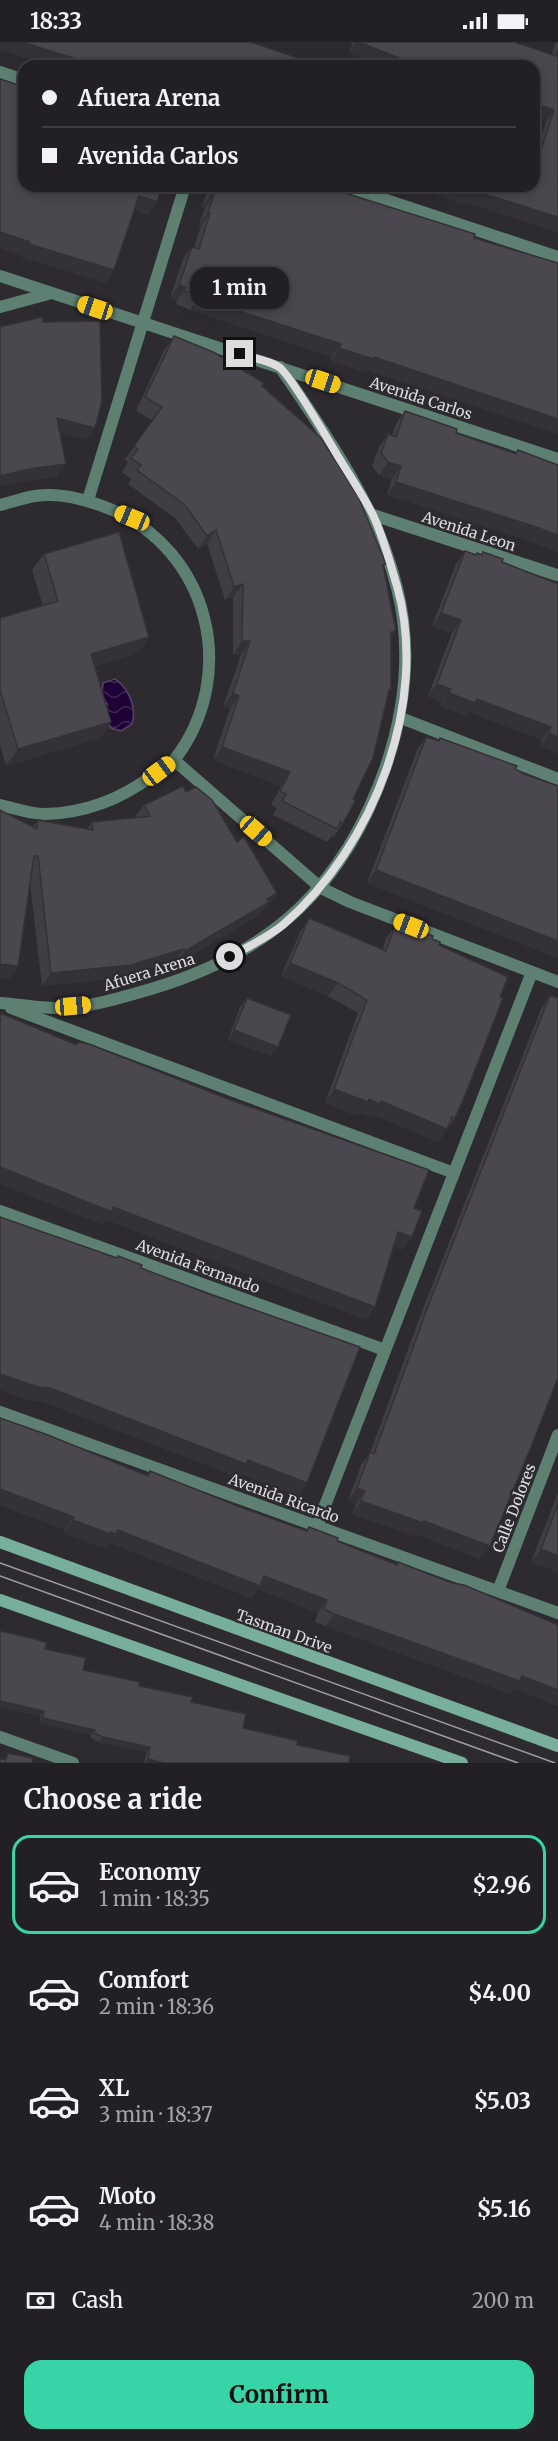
<!DOCTYPE html>
<html lang="en">
<head>
<meta charset="utf-8">
<style>
	body { margin:0; font-family:Merriweather,serif; background:#2a282c; color:#f1f3f6; height:100vh; display:flex; flex-direction:column; font-size:22px; white-space:nowrap }
	* { box-sizing:border-box; margin:0 }
	p { font-size:20px; color:#a2a3a6 }
	.icon { flex:none; width:33px; height:33px; fill:none; stroke:currentColor; stroke-width:2; stroke-linecap:round; stroke-linejoin:round }
	.map { position:relative; height:1721px; overflow:hidden }
	.details { display:flex; flex-direction:column; background:#222024; flex:1 }
	.details>* { flex:none }
	.guide { position:absolute; left:18px; top:18px; width:522px; height:132px; border-radius:18px; box-shadow:0 3px 15px #0003,0 0 0 2px #3f3e41; display:grid; align-content:center; height:132px; padding:0 24px; background:#222024 }
	.end { position:absolute; width:27px; height:27px; margin:-14px; border:8px solid #dddcdf; background:#111; box-shadow:0 0 0 3px #111 }
	.from { border-radius:50% }
	.bubble { position:absolute; height:42px; border-radius:18px; background:#222024; box-shadow:0 3px 15px #0003,0 0 0 2px #3f3e41; font-size:20px; font-weight:700; line-height:42px; text-align:center }
	.car { position:absolute; width:18px; height:36px; margin:-18px -9px; border-radius:8px; box-shadow:0 0 4px 2px #0007; background:linear-gradient(#f5c518 24%,#345 0 40%,#f5c518 0 76%,#345 0 86%,#f5c518 0) }
	.guide b { display:flex; align-items:center; gap:21px; height:57px; font-size:22px }
	.guide b+b { border-top:2px solid #3f3e41 }
	.guide i { width:15px; height:15px; background:#f1f3f6 }
	ul { padding:0; list-style:none }
	li { display:flex; align-items:center; gap:18px; height:99px; margin:0 12px 9px; padding:0 12px; border:3px solid transparent; border-radius:18px }
	li div { flex:1 }
	li b { display:block; font-size:22px }
	li em { font-style:normal; font-weight:700 }
	li.active { border-color:#36d4a7 }
	li>.icon { width:54px; height:54px; stroke-width:1.5 }
	h2 { padding:0 24px; font-size:27px; line-height:72px }
	.pay { display:flex; align-items:center; gap:15px; height:66px; padding:0 24px; font-size:22px }
	.pay p { margin-inline-start:auto }
	.button { display:flex; gap:12px; margin-top:auto; padding:12px 24px }
	.button a { flex:1; height:69px; border-radius:18px; background:#36d4a7; color:#111; font-size:24px; font-weight:700; line-height:69px; text-align:center }
	.status { display:flex; justify-content:space-between; align-items:center; height:42px; padding:0 30px; background:#222024; direction:ltr }
	.status svg { height:16px; fill:currentColor }
	.map>svg:first-child { display:block }
</style>
</head>
<body>
<div class="status"><b>18:33</b><svg viewBox="0 0 49 12"><path d="M0 12V9h3v3zM5 12V6h3v6zM10 12V3h3v9zM15 12V0h3v12zM26 1h20v11H26zM47 4h2v5h-2z"/></svg></div>
<div class="map">
<svg width="558" height="1721" viewBox="0 0 558 1721">
	<defs>
		<pattern id="water-waves" width="16" height="10" patternUnits="userSpaceOnUse" patternTransform="scale(1.5)"><rect width="16" height="10" fill="#1d0137"/><path d="M0 5q4-4 8 0t8 0" fill="none" stroke="#3d2554"/></pattern>
	</defs>
	<rect width="100%" height="100%" fill="#2d2b30"/>
	<path fill="url(#water-waves)" stroke="#574369" stroke-width="1.5" d="M115 637C129 647 137 665 132 682L121 689 111 686 106 678 107 662 102 653 103 641Z"/>
	<g fill="none" stroke-linecap="round" stroke-linejoin="round">
		<g stroke="#5d8072" stroke-width="12">
			<polyline points="0,30 24,38"/>
			<polyline points="344,144 558,215"/>
			<polyline points="0,234 558,417"/>
			<polyline points="0,265 48,252"/>
			<polyline points="88,458 185,144"/>
			<path d="M0 463C12 460 23 456 35 454 60 450 88 458 110 467 209 508 240 632 175 717 170 723 160 728 153 733 120 758 86 771 45 772 30 772 14 766 0 763"/>
			<polyline points="373,473 557,533"/>
			<polyline points="401,676 558,737"/>
			<polyline points="174,718 321,846 350,860 558,940"/>
			<path d="M0 961C18 962 37 966 56 966 88 966 120 956 151 947 273 911 345 843 386 724 405 667 412 605 397 546 377 464 327 394 280 325"/>
			<polyline points="11,966 454,1131"/>
			<polyline points="0,1169 385,1308"/>
			<polyline points="0,1370 558,1571"/>
			<polyline points="317,1484 532,930"/>
			<polyline points="498,1549 558,1393"/>
			<polyline points="0,1695 73,1721"/>
		</g>
		<g stroke="#77af9a" stroke-width="12">
			<polyline points="0,1500 558,1704"/>
			<polyline points="0,1558 462,1721"/>
		</g>
		<g stroke="#9e9da1" stroke-width="1.5">
			<polyline points="0,1521 555,1721"/>
			<polyline points="0,1534 518,1721"/>
		</g>
	</g>
	<g fill="#403e43">
		<polygon points="350,0 517,0 517,1 552,12 555,2 557,0 558,0 558,190 464,160 462,162 432,151 432,149 417,144 534,144 537,107 546,80 534,76 534,24 380,24 349,11 353,1"/>
		<polygon points="209,144 323,144 366,328 364,330 331,319 332,315 190,268 176,262 177,258 170,256 183,217 192,205 194,205 201,184 199,183 205,166 202,165"/>
		<polygon points="174,294 262,344 384,525 391,597 388,653 353,757 343,781 334,795 332,794 327,800 273,773 277,766 271,763 281,744 213,718 230,667 223,665 241,613 233,613 233,555 225,558 207,501 198,507 175,476 128,442 131,437 122,430 128,420 125,417 153,379 136,369 164,308"/>
		<polygon points="405,369 456,391 515,411 518,408 558,423 558,510 527,498 387,453 392,437 379,433 372,424 379,405 388,392 392,393 396,382"/>
		<polygon points="465,509 475,513 477,511 481,512 483,510 502,520 558,542 558,711 540,704 542,698 469,670 466,674 440,664 442,660 428,654 452,591 432,584 456,522"/>
		<polygon points="44,512 149,595 138,611 95,624 111,680 100,696 6,724 0,703 0,576 43,564 32,528"/>
		<polygon points="426,695 438,699 440,696 515,727 524,732 558,744 558,916 367,841 417,708"/>
		<polygon points="186,750 237,800 277,851 268,864 264,866 259,873 176,923 175,920 121,936 42,944 30,841 18,924 9,937 33,785 38,778 87,787 92,780 135,775 144,763"/>
		<polygon points="309,876 382,908 386,897 395,884 408,888 410,885 432,897 439,903 455,1076 438,1100 372,1072 371,1075 360,1071 358,1074 325,1061 358,971 328,954 281,934 300,890"/>
		<polygon points="550,953 480,1517 416,1492 414,1494 352,1472 356,1462 348,1459 361,1423 370,1411 421,1272 541,967"/>
		<polygon points="247,956 278,1005 271,1014 228,998 240,965"/>
		<polygon points="150,1429 245,1467 306,1489 309,1485 337,1499 396,1522 398,1520 514,1647 511,1652 325,1584 315,1580 318,1571 258,1547 251,1556 110,1501 107,1505 102,1503 101,1505 64,1491 65,1488 0,1463 147,1433"/>
		<polygon points="558,1451 558,1530 531,1520"/>
		<polygon points="0,1589 45,1607 83,1628 139,1644 191,1660 243,1686 297,1703 349,1721 144,1721 147,1710 99,1700 91,1696 91,1693 39,1681 41,1674 0,1665"/>
	</g>
	<g fill="#343237">
		<polygon points="0,0 22,0 99,24 52,24 0,8"/>
		<polygon points="356,0 359,0 419,24 380,24 349,11"/>
		<polygon points="534,61 554,68 546,80 534,76"/>
		<polygon points="417,144 436,144 432,149"/>
		<polygon points="437,144 454,144 472,148 558,175 558,190 464,160 462,162 432,151"/>
		<polygon points="211,153 214,153 205,166 202,165"/>
		<polygon points="139,154 157,160 148,173 130,167"/>
		<polygon points="208,170 210,171 201,184 199,183"/>
		<polygon points="0,190 30,200 21,213 0,206"/>
		<polygon points="29,202 114,228 105,241 20,215"/>
		<polygon points="179,243 186,246 177,258 170,256"/>
		<polygon points="199,256 341,302 332,315 190,268"/>
		<polygon points="339,306 374,315 558,377 558,392 366,328 364,330 331,319"/>
		<polygon points="57,376 95,386 86,398 48,388"/>
		<polygon points="388,420 401,424 392,437 379,433"/>
		<polygon points="66,422 57,435 20,440 0,444 0,434 29,427"/>
		<polygon points="396,440 536,485 558,493 558,510 527,498 387,453"/>
		<polygon points="216,488 207,501 198,507 207,494"/>
		<polygon points="243,542 233,555 225,558 234,545"/>
		<polygon points="441,571 461,578 452,591 432,584"/>
		<polygon points="396,589 387,603 391,590"/>
		<polygon points="149,595 138,611 80,628 91,612"/>
		<polygon points="242,599 250,599 241,613 233,613"/>
		<polygon points="437,642 451,647 442,660 428,654"/>
		<polygon points="233,651 239,654 230,667 223,665"/>
		<polygon points="449,651 477,657 551,685 542,698 469,670 466,674 440,664"/>
		<polygon points="111,680 100,696 6,724 18,707"/>
		<polygon points="549,691 558,695 558,711 540,704"/>
		<polygon points="222,705 290,730 281,744 213,718"/>
		<polygon points="376,828 558,899 558,916 367,841"/>
		<polygon points="277,851 268,864 264,866 259,873 176,923 185,909"/>
		<polygon points="184,907 175,920 121,936 42,944 51,931"/>
		<polygon points="290,921 338,941 328,954 281,934"/>
		<polygon points="0,922 18,924 9,937 0,936"/>
		<polygon points="234,988 278,1005 271,1014 228,998"/>
		<polygon points="334,1047 369,1057 381,1059 447,1087 438,1100 372,1072 371,1075 360,1071 358,1074 325,1061"/>
		<polygon points="0,1125 113,1165 375,1265 366,1278 106,1178 103,1183 0,1142"/>
		<polygon points="398,1190 412,1195 403,1208 389,1203"/>
		<polygon points="0,1332 50,1346 248,1418 307,1441 298,1454 239,1432 237,1435 40,1359 29,1359 0,1348"/>
		<polygon points="357,1446 365,1449 356,1462 348,1459"/>
		<polygon points="0,1447 74,1475 65,1488 0,1463"/>
		<polygon points="361,1459 424,1479 490,1504 480,1517 416,1492 414,1494 352,1472"/>
		<polygon points="73,1478 110,1490 118,1488 264,1534 327,1558 318,1571 258,1547 251,1556 110,1501 107,1505 102,1503 101,1505 64,1491"/>
		<polygon points="541,1507 558,1514 558,1530 531,1520"/>
		<polygon points="334,1572 522,1634 558,1648 558,1664 514,1647 511,1652 325,1584"/>
		<polygon points="0,1659 44,1669 41,1674 0,1665"/>
		<polygon points="43,1676 95,1688 91,1693 39,1681"/>
		<polygon points="103,1695 150,1705 147,1710 99,1700"/>
		<polygon points="148,1717 164,1721 145,1721"/>
	</g>
	<g fill="#4a484e" stroke="#343237" stroke-width="1.5">
		<polygon points="22,0 250,0 322,24 99,24"/>
		<polygon points="359,0 517,0 517,1 556,14 558,7 558,175 472,148 471,150 454,144 534,144 534,106 541,108 554,68 534,61 534,24 419,24"/>
		<polygon points="0,37 24,45 24,144 162,144 157,160 139,154 114,228 29,202 30,200 0,190"/>
		<polygon points="214,144 323,144 475,192 474,196 558,221 558,377 374,315 373,317 339,306 341,302 199,256 184,249 186,246 179,243 192,205 199,207 210,171 208,170 214,153 211,153"/>
		<polygon points="42,275 43,280 100,279 102,359 95,386 57,376 66,422 29,427 0,434 0,285"/>
		<polygon points="174,294 213,310 264,341 262,344 321,396 358,454 386,522 383,523 396,589 391,590 391,648 389,648 373,716 353,757 356,758 343,781 340,780 337,787 282,759 286,752 280,749 290,730 222,705 239,654 233,651 250,599 242,599 243,542 234,545 216,488 207,494 185,463 137,428 141,423 131,416 138,407 134,404 162,365 145,355"/>
		<polygon points="405,369 457,387 456,391 516,412 518,408 558,423 558,493 536,485 396,440 401,424 388,420 381,411 388,392 396,395"/>
		<polygon points="119,490 149,595 91,612 111,680 18,707 0,648 0,576 58,559 44,512"/>
		<polygon points="465,509 476,513 477,511 482,513 483,510 503,517 502,520 558,542 558,695 549,691 551,685 477,657 475,661 449,651 451,647 437,642 461,578 441,571"/>
		<polygon points="426,695 439,699 440,696 517,724 515,727 524,732 558,744 558,899 376,828"/>
		<polygon points="183,744 186,750 196,745 212,758 237,800 244,795 277,851 267,857 269,860 185,909 184,907 131,923 51,931 38,814 34,814 18,924 0,922 0,768 37,787 38,778 93,788 92,780 150,774 144,763"/>
		<polygon points="309,876 386,909 395,884 409,888 410,885 433,894 432,897 440,900 439,903 508,935 500,955 503,956 466,1051 455,1076 452,1075 447,1087 381,1059 380,1062 369,1057 368,1060 334,1047 367,958 338,941 290,921"/>
		<polygon points="550,953 558,956 558,1336 531,1405 490,1504 424,1479 423,1481 361,1459 365,1449 357,1446 370,1410 374,1412 430,1259"/>
		<polygon points="247,956 291,973 278,1005 234,988"/>
		<polygon points="0,971 77,1003 78,1000 89,1002 231,1058 429,1128 414,1166 422,1169 412,1195 398,1190 375,1265 113,1165 112,1170 0,1125"/>
		<polygon points="0,1175 117,1216 118,1214 142,1223 141,1226 209,1252 360,1305 307,1441 248,1418 246,1422 50,1346 38,1345 0,1332"/>
		<polygon points="0,1376 48,1393 148,1434 150,1429 245,1467 307,1489 309,1485 338,1496 337,1499 397,1523 398,1520 452,1541 464,1543 558,1583 558,1648 522,1634 520,1639 334,1572 324,1567 327,1558 264,1534 260,1544 118,1488 116,1492 110,1490 110,1492 73,1478 74,1475 0,1447"/>
		<polygon points="558,1462 558,1514 541,1507"/>
		<polygon points="0,1589 35,1597 47,1601 45,1607 86,1616 83,1628 140,1640 139,1644 193,1655 191,1660 246,1672 243,1686 298,1699 297,1703 350,1714 349,1721 164,1721 148,1717 150,1705 103,1695 94,1691 95,1688 43,1676 44,1669 0,1659"/>
		<polygon points="8,1711 33,1716 32,1721 0,1721 0,1717 6,1718"/>
	</g>
	<g fill="none" stroke-linecap="round" stroke-linejoin="round">
		<path stroke="#dddcdf" stroke-width="8" d="M230 915C247 905 269 895 284 882 373 805 430 660 397 544 390 521 383 493 372 471 362 452 350 434 339 416 330 401 290 332 279 325 269 318 252 316 240 312"/>
	</g>
	<g text-anchor="middle" dominant-baseline="central" stroke-width="5" stroke-linejoin="round" paint-order="stroke">
		<g font-size="15" fill="#dddcdf" stroke="#2d2b30">
			<text transform="translate(421 356) rotate(18)">Avenida Carlos</text>
			<text transform="translate(469 489) rotate(18)">Avenida Leon</text>
			<text transform="translate(149 930) rotate(-17)">Afuera Arena</text>
			<text transform="translate(198 1224) rotate(20)">Avenida Fernando</text>
			<text transform="translate(284 1456) rotate(20)">Avenida Ricardo</text>
			<text transform="translate(514 1466) rotate(-69)">Calle Dolores</text>
			<text transform="translate(284 1589) rotate(20)">Tasman Drive</text>
		</g>
	</g>
</svg>
<i class="end from" style="left:230px;top:915px"></i>
<i class="end" style="left:240px;top:312px"></i>
<div class="bubble" style="left:190px;top:225px;width:99px">1 min</div>
<i class="car" style="left:95px;top:266px;rotate:288deg"></i>
<i class="car" style="left:323px;top:339px;rotate:108deg"></i>
<i class="car" style="left:132px;top:476px;rotate:292deg"></i>
<i class="car" style="left:159px;top:729px;rotate:53deg"></i>
<i class="car" style="left:256px;top:789px;rotate:131deg"></i>
<i class="car" style="left:411px;top:884px;rotate:291deg"></i>
<i class="car" style="left:73px;top:964px;rotate:85deg"></i>
<div class="guide">
<b><i class="from"></i>Afuera Arena</b>
<b><i></i>Avenida Carlos</b>
</div>
</div>
<section class="details">
<h2>Choose a ride</h2>
<ul>
<li class="active"><svg class="icon" aria-label="car" viewBox="0 0 24 24"><path d="M5 17H2v-5l4-1 3-4h7l3 4 3 1v5h-3M9 17h6M6 11h13"/><circle cx="7" cy="17" r="2"/><circle cx="17" cy="17" r="2"/></svg><div><b>Economy</b><p>1 min · 18:35</p></div><em>$2.96</em></li>
<li><svg class="icon" aria-label="car" viewBox="0 0 24 24"><path d="M5 17H2v-5l4-1 3-4h7l3 4 3 1v5h-3M9 17h6M6 11h13"/><circle cx="7" cy="17" r="2"/><circle cx="17" cy="17" r="2"/></svg><div><b>Comfort</b><p>2 min · 18:36</p></div><em>$4.00</em></li>
<li><svg class="icon" aria-label="car" viewBox="0 0 24 24"><path d="M5 17H2v-5l4-1 3-4h7l3 4 3 1v5h-3M9 17h6M6 11h13"/><circle cx="7" cy="17" r="2"/><circle cx="17" cy="17" r="2"/></svg><div><b>XL</b><p>3 min · 18:37</p></div><em>$5.03</em></li>
<li><svg class="icon" aria-label="car" viewBox="0 0 24 24"><path d="M5 17H2v-5l4-1 3-4h7l3 4 3 1v5h-3M9 17h6M6 11h13"/><circle cx="7" cy="17" r="2"/><circle cx="17" cy="17" r="2"/></svg><div><b>Moto</b><p>4 min · 18:38</p></div><em>$5.16</em></li>
</ul>
<div class="pay"><svg class="icon" aria-label="cash" viewBox="0 0 24 24"><path d="M3 7h18v10H3z"/><circle cx="12" cy="12" r="2"/></svg>Cash<p>200 m</p></div>
<div class="button"><a>Confirm</a></div>
</section>
</body>
</html>
